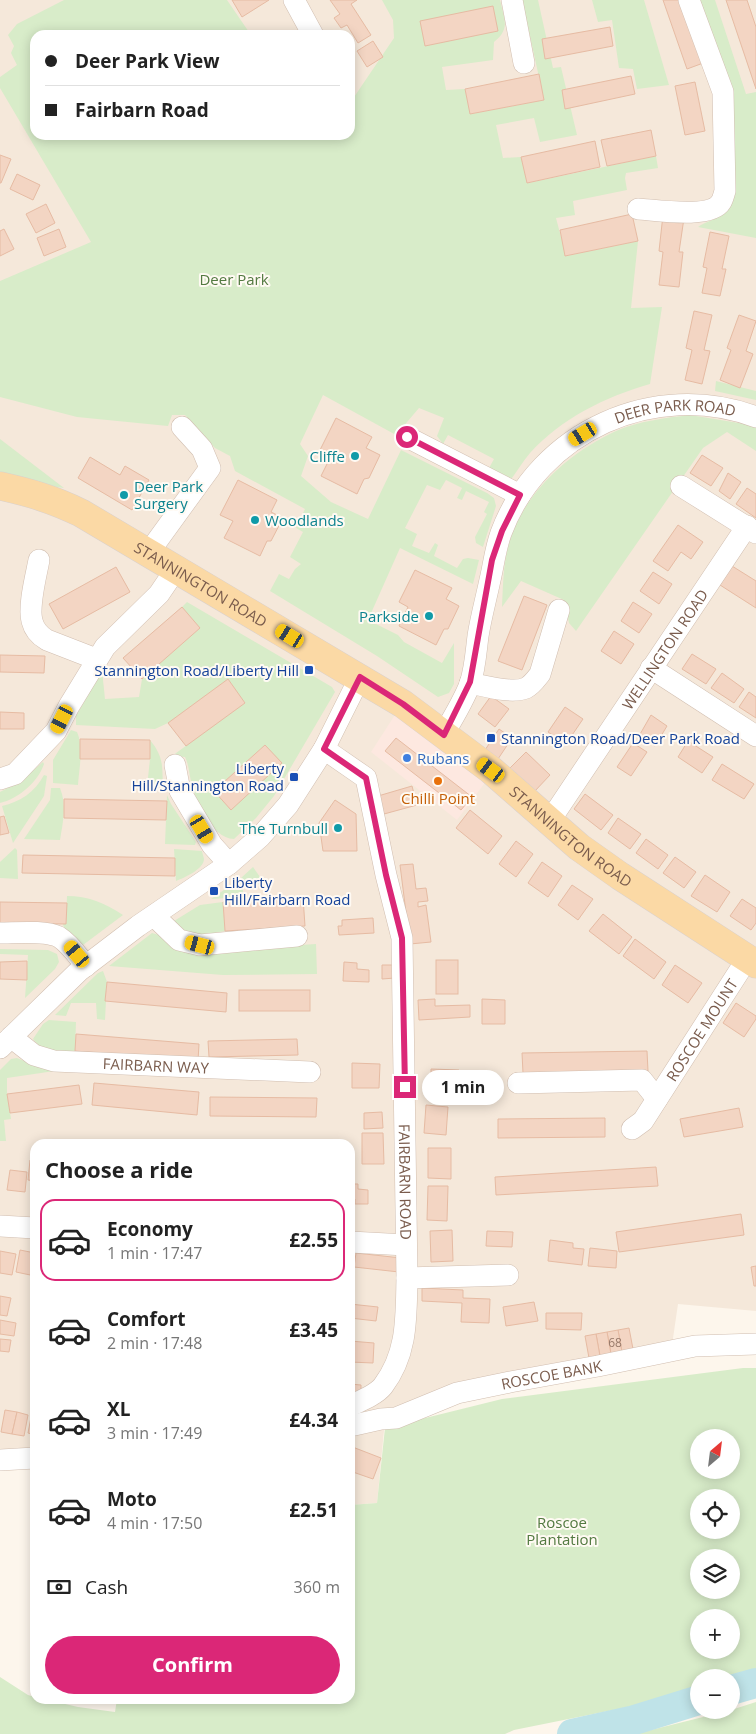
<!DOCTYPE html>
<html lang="en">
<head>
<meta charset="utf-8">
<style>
	body { margin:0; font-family:"Open Sans",sans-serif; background:#f6f6f6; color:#222; height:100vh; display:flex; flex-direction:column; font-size:19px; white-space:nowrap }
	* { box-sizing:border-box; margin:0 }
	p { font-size:16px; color:#767676 }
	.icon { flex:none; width:28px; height:28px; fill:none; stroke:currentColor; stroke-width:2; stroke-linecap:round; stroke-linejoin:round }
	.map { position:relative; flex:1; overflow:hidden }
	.panel { position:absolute; left:30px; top:1139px; width:325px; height:565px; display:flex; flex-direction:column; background:#fff; border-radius:15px; box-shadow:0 2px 12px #0003 }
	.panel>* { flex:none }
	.hud { position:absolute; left:30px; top:30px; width:325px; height:110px; border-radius:15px; box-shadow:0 2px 12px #0003; display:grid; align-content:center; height:110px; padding:0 15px; background:#fff }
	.needle { width:32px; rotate:28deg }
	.buttons { position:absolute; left:690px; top:1429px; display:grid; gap:10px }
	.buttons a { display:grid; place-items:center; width:50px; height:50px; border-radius:50%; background:#fff; box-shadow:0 2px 12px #0003; font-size:25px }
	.end { position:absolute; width:22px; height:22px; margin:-11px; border:6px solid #db2777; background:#fff; box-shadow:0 0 0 2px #fff }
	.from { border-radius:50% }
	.bubble { position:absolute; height:35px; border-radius:18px; background:#fff; box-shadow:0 2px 12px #0003; font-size:16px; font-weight:700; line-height:35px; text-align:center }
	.car { position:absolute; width:15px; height:30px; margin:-15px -8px; border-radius:6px; box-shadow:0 0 4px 1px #0007; background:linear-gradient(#f5c518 24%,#345 0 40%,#f5c518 0 76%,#345 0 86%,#f5c518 0) }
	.hud b { display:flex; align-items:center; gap:18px; height:48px; font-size:19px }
	.hud b+b { border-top:1px solid #e0e0e0 }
	.hud i { width:12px; height:12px; background:#222 }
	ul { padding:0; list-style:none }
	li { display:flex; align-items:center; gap:15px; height:82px; margin:0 10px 8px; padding:0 5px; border:2px solid transparent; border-radius:15px }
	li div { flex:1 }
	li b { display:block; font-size:19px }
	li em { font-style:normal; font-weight:700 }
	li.current { border-color:#db2777 }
	li>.icon { width:45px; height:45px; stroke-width:1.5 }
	h2 { padding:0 15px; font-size:22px; line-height:60px }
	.pay { display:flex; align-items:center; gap:12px; height:55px; padding:0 15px; font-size:19px }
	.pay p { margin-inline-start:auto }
	.action { display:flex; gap:10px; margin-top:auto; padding:10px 15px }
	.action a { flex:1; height:58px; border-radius:30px; background:#db2777; color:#fff; font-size:20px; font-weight:700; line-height:58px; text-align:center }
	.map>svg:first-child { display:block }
</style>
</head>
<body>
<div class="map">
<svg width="756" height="1734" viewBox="0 0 756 1734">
	<rect width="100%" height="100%" fill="#fdf6ec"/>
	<path fill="#f5e8da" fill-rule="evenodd" d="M0 0H756V1311L678 1304 671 1352 385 1420 377 1503 350 1505V1144H35V1462L0 1469ZM35 35H350V135H35Z"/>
	<polygon fill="#fde8e0" points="400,707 490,776 457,820 371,752"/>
	<g fill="#d8ecc9" fill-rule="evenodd">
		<path d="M64 0H227L251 35H35V135H350V103L394 38 393 20 382 0H500C504 18 511 29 494 42L493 60 442 67 446 90 465 89 471 114 544 100 522 0H538L553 68 561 67 577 135 540 142 534 118 496 125 503 158 521 157 528 183 656 156 658 168 626 173 625 178 627 190 573 201 575 215 556 218 566 256 638 241 631 308 662 307 650 384C605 397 562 418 530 453 523 461 518 470 512 478H507L488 470 494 459 448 435 443 444 437 436 444 418 419 408 396 435 323 395 300 444 308 456 301 476 331 502 368 519 401 450 487 493 494 498 496 506 483 547 476 543 475 537 487 514 484 512 489 502 466 491 462 500 457 498 462 488 446 480 440 490 427 485 405 528 417 534 412 546 429 553 435 543 438 545 434 556 457 568 463 559 468 558 479 560 473 584 400 548 368 620 398 635 404 642 442 663 454 643V684L449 693 438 697 377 656 270 591 279 574 289 579 295 569 301 564 290 557 303 532 296 528 305 509 235 471 230 456 215 448 185 415H172L168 426 77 417 0 397V281L91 242 0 88V77L17 65 11 53 14 46 8 35 17 24Z"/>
		<polygon points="592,0 644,0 669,85 637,89 633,69 619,68 612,20 598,22"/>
		<path d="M698 0H715L746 94 756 92V238L698 227C715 216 725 221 733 198L734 124 729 93Z"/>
		<polygon points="716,381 756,391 756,400 715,391"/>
		<path d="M690 415 751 425 756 428V451L727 432 703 448 576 631 569 623 564 600 521 581 502 607C503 588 503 566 508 547 522 494 568 453 616 431 639 421 665 418 690 415Z"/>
		<polygon points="0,439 64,488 22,482 0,477"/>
		<path d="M187 602 332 687 335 692 274 796 256 818 234 839C211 838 195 800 191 781 189 773 189 765 185 757L172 756 245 703 228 679 168 723 155 729 76 725V716L102 670 105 699 139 697 142 679 200 628 182 607ZM265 745 281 764 230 809 214 791Z"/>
		<path d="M71 730 77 732C84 748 79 768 78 785L53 783V760Z"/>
		<path d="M150 740C164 757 162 766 163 786L147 787 150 759Z"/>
		<path d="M43 762 44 764C38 782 18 799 0 803V792L21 781Z"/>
		<path d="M44 775 47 776 44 796 13 843 2 806C20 802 35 792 44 775Z"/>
		<path d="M51 788H60C67 805 63 822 60 840L24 839 50 800Z"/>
		<polygon points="167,795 171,804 196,842 195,845 165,844"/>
		<polygon points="15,848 17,850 18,879 0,878 0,862"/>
		<path d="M174 849 202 851C202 852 204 858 204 859 204 869 184 878 176 881Z"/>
		<polygon points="253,867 265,884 242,885 244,897 211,899 241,878"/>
		<path d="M67 896C88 896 105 903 123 915L83 945 65 932 63 924H66Z"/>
		<polygon points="223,902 225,931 198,936 184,934 174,921 200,905"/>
		<polygon points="152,933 159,935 190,952 316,944 317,974 223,975 109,966"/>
		<polygon points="0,949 48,950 57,954 59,962 55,969 25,998 28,955 0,954"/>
		<polygon points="103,971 107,982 105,1020 97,1019 96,1003 71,1003 66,1016 55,1015 98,973"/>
		<path d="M49 1020 76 1022 75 1051C57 1051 45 1055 33 1039L43 1024Z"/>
		<polygon points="17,1058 34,1065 68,1069 7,1078 7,1094 11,1119 4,1120 6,1141 0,1141 0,1070 11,1059"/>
		<path d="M743 1368H756V1669L729 1677 699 1678V1687L653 1702 514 1730 505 1734H0V1677L28 1695 35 1697V1699H44L78 1707 115 1712 117 1699H350V1505L377 1503 385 1428 502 1399ZM699 1438H731V1470H699ZM699 1498H731V1530H699ZM699 1558H731V1590H699ZM699 1618H731V1650H699Z"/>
		<polygon points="756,1702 756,1734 635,1734 731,1710"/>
	</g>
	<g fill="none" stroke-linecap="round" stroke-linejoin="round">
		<g stroke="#bfe3e8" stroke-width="30">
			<polyline points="731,1690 756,1683"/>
			<polyline points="572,1734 631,1721 699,1700"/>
		</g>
	</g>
	<g fill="#f3d5c3" stroke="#e6bba3">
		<polygon points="232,0 269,0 242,17"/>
		<polygon points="330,0 357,0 351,4 371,35 358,43 347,25 341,28 334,18 340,14"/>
		<polygon points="663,0 685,0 706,62 687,69"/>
		<polygon points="726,0 747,0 756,27 756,89"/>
		<polygon points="493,6 498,31 425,46 420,21"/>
		<polygon points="610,27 613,46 545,59 542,39"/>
		<polygon points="373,41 383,57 367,67 357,51"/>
		<polygon points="539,74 544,100 470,114 465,89"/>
		<polygon points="631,76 635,94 565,109 562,90"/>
		<polygon points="695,82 705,131 685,135 675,86"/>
		<polygon points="651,130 656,156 607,166 601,140"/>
		<polygon points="595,141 600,167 527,183 521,157"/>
		<polygon points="0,155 11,159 1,183 0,183"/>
		<polygon points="17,174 40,185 33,200 10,189"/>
		<polygon points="46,204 55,223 36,233 26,214"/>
		<polygon points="632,214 638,241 565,256 560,230"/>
		<polygon points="663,215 684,218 679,252 683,252 679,287 659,285 663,252 659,251"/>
		<polygon points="4,229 14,249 0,256 0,231"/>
		<polygon points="59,229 66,247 44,256 37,238"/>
		<polygon points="710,232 729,236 722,269 726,269 720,296 702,293 707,268 703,267"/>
		<polygon points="694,311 712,315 704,350 710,351 702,384 685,380 692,350 686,348"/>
		<polygon points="739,315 756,321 746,351 753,354 740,388 720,380 731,350 727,348"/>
		<polygon points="336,418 372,437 366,448 380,455 369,478 364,479 357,494 321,476 331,456 320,450"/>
		<polygon points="702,455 723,468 711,486 690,473"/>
		<polygon points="90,457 120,475 125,466 149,480 132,510 78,478"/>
		<polygon points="728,473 741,482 730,499 719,491"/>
		<polygon points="238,480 277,500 271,512 283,518 271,541 267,541 260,556 224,538 233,521 220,515"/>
		<polygon points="747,488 756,494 756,518 736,504"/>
		<polygon points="678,525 703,542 691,559 681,552 668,571 653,561"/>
		<polygon points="732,566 756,581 756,608 720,585"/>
		<polygon points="116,567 130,592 63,629 49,604"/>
		<polygon points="415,570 452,588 446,599 459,606 448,629 444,629 436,645 399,626 408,607 399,602"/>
		<polygon points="653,572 672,584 659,604 640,591"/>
		<polygon points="524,596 547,605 522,670 498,661"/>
		<polygon points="633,602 652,614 639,633 621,621"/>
		<polygon points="182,607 200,628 142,679 123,658"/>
		<polygon points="614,631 634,644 621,664 601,651"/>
		<polygon points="692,654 716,669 706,684 682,669"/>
		<polygon points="0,655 45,656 44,673 0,672"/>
		<polygon points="722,673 744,689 734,703 711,688"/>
		<polygon points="228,679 245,703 186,746 168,723"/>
		<polygon points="749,692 756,697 756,718 739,707"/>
		<polygon points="491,696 509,709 495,727 478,714"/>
		<polygon points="565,707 583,719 566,744 548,732"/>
		<polygon points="0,712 24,713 24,729 0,729"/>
		<polygon points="651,715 667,726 655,746 639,736"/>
		<polygon points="499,729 512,738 498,759 485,750"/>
		<polygon points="396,738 472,797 461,810 385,751"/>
		<polygon points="80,739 150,740 150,759 80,759"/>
		<polygon points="688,741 713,757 702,773 678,757"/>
		<polygon points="633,743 647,752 631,776 617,767"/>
		<polygon points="265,745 282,763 231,810 214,791"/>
		<polygon points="526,752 550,775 534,792 510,768"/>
		<polygon points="722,764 754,784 744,799 712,780"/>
		<polygon points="412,786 417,805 384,814 378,796"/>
		<polygon points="585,794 613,815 601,830 574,809"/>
		<polygon points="64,799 167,801 166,820 64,818"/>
		<polygon points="335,800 356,814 357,851 323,851 319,823"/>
		<polygon points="470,810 502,836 488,854 456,828"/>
		<polygon points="4,816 9,833 0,835 0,817"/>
		<polygon points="618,818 641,834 630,849 608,833"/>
		<polygon points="646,839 668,855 658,869 636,853"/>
		<polygon points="516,841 533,854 516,877 499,864"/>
		<polygon points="23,855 175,858 175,876 22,873"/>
		<polygon points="675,857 696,872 684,888 663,873"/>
		<polygon points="542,862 562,876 548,897 528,883"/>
		<polygon points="413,864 416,889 426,888 428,901 418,902 418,907 426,905 431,942 410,944 400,865"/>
		<polygon points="705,875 730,892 717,912 691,896"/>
		<polygon points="572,885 593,899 578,920 558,905"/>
		<polygon points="303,897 305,926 225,931 223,902"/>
		<polygon points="742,899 756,908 756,923 751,930 730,916"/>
		<polygon points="0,902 67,903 66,924 0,923"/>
		<polygon points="603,914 632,937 619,954 589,931"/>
		<polygon points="373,918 374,933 339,935 338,926 342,926 342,920"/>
		<polygon points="635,939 666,962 654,979 623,956"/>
		<rect x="436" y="960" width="22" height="34"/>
		<polygon points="27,961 27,980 0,979 0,962"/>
		<polygon points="344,962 357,963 357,969 369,970 369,982 343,981"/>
		<polygon points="382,965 394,965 395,978 382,979"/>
		<polygon points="675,965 702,983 688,1003 662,985"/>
		<polygon points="107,982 227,993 226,1012 105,1001"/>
		<rect x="239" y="990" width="71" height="21"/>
		<polygon points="435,999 435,1006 470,1005 470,1017 419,1020 418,1000"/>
		<polygon points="482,999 505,1000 505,1024 482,1024"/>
		<polygon points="736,1003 756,1016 756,1019 744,1037 723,1023"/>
		<polygon points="76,1034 199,1044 198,1061 75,1051"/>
		<polygon points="297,1039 298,1055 209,1057 208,1041"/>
		<polygon points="647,1051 648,1071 523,1073 522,1053"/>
		<polygon points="352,1063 380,1064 379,1088 352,1088"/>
		<polygon points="431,1069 459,1070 459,1095 442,1095 442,1090 431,1089"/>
		<polygon points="94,1083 199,1092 197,1115 92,1105"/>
		<polygon points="79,1085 82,1104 10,1113 7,1094"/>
		<polygon points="210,1097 317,1098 316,1117 210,1116"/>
		<polygon points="426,1105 448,1107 446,1135 424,1133"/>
		<polygon points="739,1108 743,1127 684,1137 680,1119"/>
		<polygon points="382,1112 383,1128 364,1129 364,1113"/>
		<polygon points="605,1118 605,1137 498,1138 498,1119"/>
		<polygon points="362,1133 383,1133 384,1164 362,1164"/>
		<polygon points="428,1148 451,1148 451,1179 428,1178"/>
		<polygon points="30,1160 35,1161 35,1181 28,1180"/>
		<polygon points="656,1167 658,1186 496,1195 495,1177"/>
		<polygon points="10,1170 27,1172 25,1192 7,1190"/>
		<polygon points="350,1184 358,1184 358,1189 368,1190 368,1204 355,1204 355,1199 350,1199"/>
		<polygon points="428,1186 448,1186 447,1221 427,1220"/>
		<polygon points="741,1214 744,1235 619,1252 616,1232"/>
		<polygon points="452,1230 453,1261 431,1262 430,1231"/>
		<polygon points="487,1231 513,1232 512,1247 486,1246"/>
		<polygon points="550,1240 573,1243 573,1248 584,1249 582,1265 548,1261"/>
		<polygon points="590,1248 617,1251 616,1268 588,1266"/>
		<polygon points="20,1250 35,1253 35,1276 16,1272"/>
		<polygon points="0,1251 16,1254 12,1275 0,1273"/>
		<polygon points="356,1253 401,1258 399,1272 354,1267"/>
		<polygon points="756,1266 756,1286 754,1286 751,1267"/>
		<polygon points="422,1288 463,1290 463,1298 490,1299 489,1323 461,1322 462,1303 422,1301"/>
		<polygon points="0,1296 11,1298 7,1316 0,1315"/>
		<polygon points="534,1302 538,1321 506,1326 503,1307"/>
		<polygon points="350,1304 378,1307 376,1321 350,1318"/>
		<polygon points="546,1313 582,1313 581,1330 546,1329"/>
		<polygon points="0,1320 16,1323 14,1336 0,1334"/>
		<polygon points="629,1328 633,1349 622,1352 618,1330"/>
		<polygon points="618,1330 622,1352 611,1354 607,1332"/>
		<polygon points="607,1332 611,1354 600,1356 596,1334"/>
		<polygon points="596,1334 600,1356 589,1358 585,1336"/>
		<polygon points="0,1339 11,1340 9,1352 0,1351"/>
		<polygon points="350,1341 374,1343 373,1363 350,1362"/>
		<polygon points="350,1384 361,1385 361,1396 350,1396"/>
		<polygon points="5,1410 17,1412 12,1434 1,1432"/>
		<polygon points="17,1412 28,1415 24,1436 12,1434"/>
		<polygon points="32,1412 35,1412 35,1435 28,1433"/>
		<polygon points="350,1446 381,1458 373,1479 350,1471"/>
	</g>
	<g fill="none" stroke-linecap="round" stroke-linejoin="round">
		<g stroke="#d1beb0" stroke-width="22">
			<g id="minor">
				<polyline points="294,0 313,35"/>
				<polyline points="512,0 524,63"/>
				<path d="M638 209C656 210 711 219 721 202 723 199 724 194 725 191L723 92 689 0"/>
				<polyline points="407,437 520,495"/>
				<polyline points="681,486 756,533"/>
				<polyline points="149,552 210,468 202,449 182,427"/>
				<path d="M39 560C36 576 28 606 32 621 34 629 40 636 47 640L96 659"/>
				<polyline points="651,668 756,736"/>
				<path d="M470 683C485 686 512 694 526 688 532 685 536 679 540 674L559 610"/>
				<path id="s1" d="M443 735C453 718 463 702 470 684 475 669 476 652 478 636 481 617 486 599 490 580 494 563 495 550 501 533 539 431 655 379 756 417"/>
				<path id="s2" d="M324 749 366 778 386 875 402 938 407 1278C406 1317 408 1353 383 1386 376 1395 360 1401 350 1406"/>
				<polyline points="175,765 180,791 212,845 229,864"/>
				<polyline points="0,779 15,774 56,731 69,706 105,647 159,594 176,569"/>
				<path id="s3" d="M549 822 747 526"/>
				<polyline points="154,916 179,940 200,945 297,936"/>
				<path d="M0 933C16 933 45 930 59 937 70 944 78 956 86 966"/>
				<path id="s4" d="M11 1037 34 1055 54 1061 310 1072"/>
				<polyline points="0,1048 79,971 138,926 229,864 260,837 288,805 324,749 360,677"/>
				<polyline points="518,1083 642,1080 657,1099"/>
				<path id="s5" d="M632 1129 643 1121 747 959"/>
				<polyline points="0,1226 35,1228"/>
				<polyline points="350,1242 406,1245"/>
				<polyline points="407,1278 508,1275"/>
				<path id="s6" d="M350 1426 381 1419 396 1418 457 1393 510 1382 598 1366 695 1346 756 1344"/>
				<polyline points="0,1460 35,1458"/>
			</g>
		</g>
		<g stroke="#dad1cd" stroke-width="29">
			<g id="major">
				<path id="s7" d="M0 486C31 493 52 499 81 513L403 704 491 770 579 847 620 876 756 964"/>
			</g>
		</g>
		<use href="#minor" stroke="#fff" stroke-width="21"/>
		<use href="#major" stroke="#fbd9a5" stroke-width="28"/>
	</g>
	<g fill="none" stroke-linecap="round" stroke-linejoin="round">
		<polyline stroke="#db2777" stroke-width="6" points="405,1087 402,938 386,875 366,778 324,749 360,677 403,704 444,735 470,682 492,560 502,531 520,495 407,437"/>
	</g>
	<g fill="#0f9aa8" stroke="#fffaf3" stroke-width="2">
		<circle cx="355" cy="456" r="5"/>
		<circle cx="124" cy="495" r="5"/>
		<circle cx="255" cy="520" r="5"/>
		<circle cx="429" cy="616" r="5"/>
		<circle cx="338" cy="828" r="5"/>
	</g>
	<g fill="#1a4fb4" stroke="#fffaf3" stroke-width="2">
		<rect x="304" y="665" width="10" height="10" rx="2.5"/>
		<rect x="486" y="733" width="10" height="10" rx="2.5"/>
		<rect x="289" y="772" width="10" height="10" rx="2.5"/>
		<rect x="209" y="886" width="10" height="10" rx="2.5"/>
	</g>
	<circle fill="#3f7fe0" stroke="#fffaf3" stroke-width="2" cx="407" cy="758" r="5"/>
	<circle fill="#e8710a" stroke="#fffaf3" stroke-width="2" cx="438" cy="781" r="5"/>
	<g text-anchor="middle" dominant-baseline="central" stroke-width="4" stroke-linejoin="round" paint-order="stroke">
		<g font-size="12" fill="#987a6a">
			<text x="615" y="1342">68</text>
		</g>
		<g font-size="15" fill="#537a41" stroke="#fffaf3">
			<text x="234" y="279">Deer Park</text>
			<text x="562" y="1522">Roscoe<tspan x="562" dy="17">Plantation</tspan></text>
		</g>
		<g font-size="15" fill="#7a5c4d" stroke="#fffaf3">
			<text stroke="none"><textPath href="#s1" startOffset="440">DEER PARK ROAD</textPath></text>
			<text stroke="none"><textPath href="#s7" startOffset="225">STANNINGTON ROAD</textPath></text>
			<text stroke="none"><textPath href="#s3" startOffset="208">WELLINGTON ROAD</textPath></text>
			<text stroke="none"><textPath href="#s7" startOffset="674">STANNINGTON ROAD</textPath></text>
			<text stroke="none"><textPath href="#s5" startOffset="122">ROSCOE MOUNT</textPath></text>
			<text stroke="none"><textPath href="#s4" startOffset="152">FAIRBARN WAY</textPath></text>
			<text stroke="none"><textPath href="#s2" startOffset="459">FAIRBARN ROAD</textPath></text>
			<text stroke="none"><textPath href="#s6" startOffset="209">ROSCOE BANK</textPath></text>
		</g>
		<g font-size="15" fill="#0d838f" stroke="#fffaf3" text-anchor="end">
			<text x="345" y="456">Cliffe</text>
			<text x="134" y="486" text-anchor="start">Deer Park<tspan x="134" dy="17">Surgery</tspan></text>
			<text x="265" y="520" text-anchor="start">Woodlands</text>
			<text x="419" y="616">Parkside</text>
			<text x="328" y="828">The Turnbull</text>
		</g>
		<g font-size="15" fill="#164399" stroke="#fffaf3" text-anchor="end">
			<text x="299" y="670">Stannington Road/Liberty Hill</text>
			<text x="501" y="738" text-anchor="start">Stannington Road/Deer Park Road</text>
			<text x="284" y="768">Liberty<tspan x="284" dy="17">Hill/Stannington Road</tspan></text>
			<text x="224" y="882" text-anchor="start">Liberty<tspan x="224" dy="17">Hill/Fairbarn Road</tspan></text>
		</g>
		<g font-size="15" fill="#366cbe" stroke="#fffaf3" text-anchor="start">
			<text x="417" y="758">Rubans</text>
		</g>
		<g font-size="15" fill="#c56008" stroke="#fffaf3">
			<text x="438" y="798">Chilli Point</text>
		</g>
	</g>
</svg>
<div class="buttons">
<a><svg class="needle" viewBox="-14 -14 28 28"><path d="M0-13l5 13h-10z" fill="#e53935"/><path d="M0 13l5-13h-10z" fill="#767676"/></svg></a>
<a><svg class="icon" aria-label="locate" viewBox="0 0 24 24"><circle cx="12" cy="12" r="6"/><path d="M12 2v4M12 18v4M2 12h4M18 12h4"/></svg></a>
<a><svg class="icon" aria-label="layers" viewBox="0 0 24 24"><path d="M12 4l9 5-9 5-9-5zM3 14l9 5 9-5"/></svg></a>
<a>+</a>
<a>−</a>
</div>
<i class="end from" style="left:407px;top:437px"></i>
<i class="end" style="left:405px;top:1087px"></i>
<div class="bubble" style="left:422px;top:1070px;width:82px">1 min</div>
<i class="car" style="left:583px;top:434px;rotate:239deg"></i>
<i class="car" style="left:290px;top:636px;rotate:301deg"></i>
<i class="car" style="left:62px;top:719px;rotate:207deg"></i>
<i class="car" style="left:491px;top:770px;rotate:306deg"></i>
<i class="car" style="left:202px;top:829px;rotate:149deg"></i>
<i class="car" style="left:200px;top:945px;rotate:285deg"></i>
<i class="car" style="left:77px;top:954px;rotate:320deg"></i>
<div class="hud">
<b><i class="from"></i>Deer Park View</b>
<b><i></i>Fairbarn Road</b>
</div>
<section class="panel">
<h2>Choose a ride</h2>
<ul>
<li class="current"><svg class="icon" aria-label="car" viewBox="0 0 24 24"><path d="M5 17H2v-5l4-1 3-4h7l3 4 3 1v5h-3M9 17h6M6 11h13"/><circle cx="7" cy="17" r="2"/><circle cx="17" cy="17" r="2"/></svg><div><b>Economy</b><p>1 min · 17:47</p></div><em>£2.55</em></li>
<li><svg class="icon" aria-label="car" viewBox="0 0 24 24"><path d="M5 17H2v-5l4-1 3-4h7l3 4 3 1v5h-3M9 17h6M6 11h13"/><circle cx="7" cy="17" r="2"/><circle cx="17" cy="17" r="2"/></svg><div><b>Comfort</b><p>2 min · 17:48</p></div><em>£3.45</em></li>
<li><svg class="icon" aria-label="car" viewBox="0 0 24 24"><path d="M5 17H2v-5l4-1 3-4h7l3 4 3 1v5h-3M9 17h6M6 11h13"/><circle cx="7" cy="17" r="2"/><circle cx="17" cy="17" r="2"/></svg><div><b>XL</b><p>3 min · 17:49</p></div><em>£4.34</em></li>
<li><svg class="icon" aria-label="car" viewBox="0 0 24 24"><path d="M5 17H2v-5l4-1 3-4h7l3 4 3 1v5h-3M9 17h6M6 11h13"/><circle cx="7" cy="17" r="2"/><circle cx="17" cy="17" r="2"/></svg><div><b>Moto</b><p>4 min · 17:50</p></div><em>£2.51</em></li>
</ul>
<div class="pay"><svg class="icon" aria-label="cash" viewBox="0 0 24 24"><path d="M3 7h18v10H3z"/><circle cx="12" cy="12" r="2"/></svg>Cash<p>360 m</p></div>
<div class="action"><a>Confirm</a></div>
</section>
</div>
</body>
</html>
